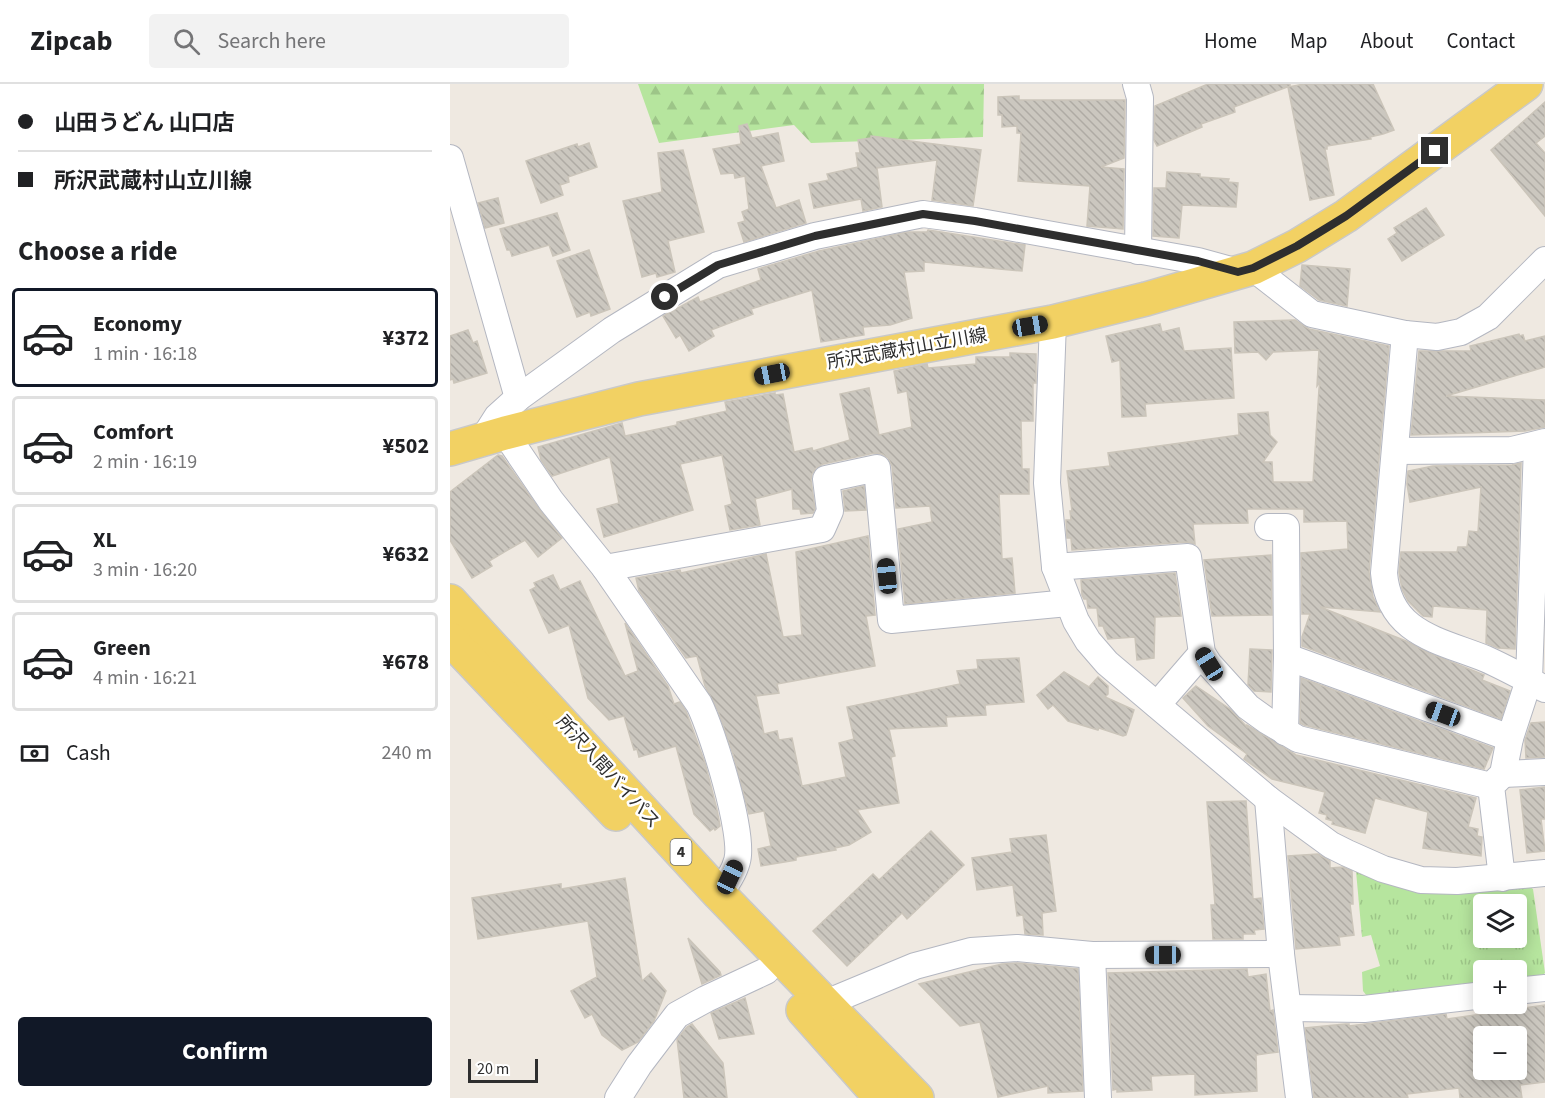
<!DOCTYPE html>
<html lang="en">
<head>
<meta charset="utf-8">
<style>
	body { margin:0; font-family:"Source Sans 3","Noto Sans JP",sans-serif; background:#f2f2f2; color:#202124; height:100vh; display:flex; flex-direction:column; font-size:22px; white-space:nowrap }
	* { box-sizing:border-box; margin:0 }
	p { font-size:20px; color:#757577 }
	.icon { flex:none; width:33px; height:33px; fill:none; stroke:currentColor; stroke-width:2; stroke-linecap:round; stroke-linejoin:round }
	.map { position:relative; flex:1; overflow:hidden }
	.drawer { display:flex; flex-direction:column; background:#fff; width:450px }
	.drawer>* { flex:none }
	.guide { display:grid; align-content:center; height:132px; padding:0 18px; background:#fff }
	.fabs { position:absolute; left:1023px; top:810px; display:grid; gap:12px }
	.fabs a { display:grid; place-items:center; width:54px; height:54px; border-radius:6px; background:#fff; box-shadow:0 3px 15px #0003; font-size:30px }
	.scale { position:absolute; left:18px; bottom:15px; width:70px; box-sizing:border-box; padding-left:6px; border:3px solid #2e2e2e; border-top:0; font-size:16px; line-height:21px; white-space:nowrap; color:#2e2e2e; -webkit-text-stroke:4px #fff; paint-order:stroke }
	.end { position:absolute; width:27px; height:27px; margin:-14px; border:8px solid #2e2e2e; background:#fff; box-shadow:0 0 0 3px #fff }
	.from { border-radius:50% }
	.car { position:absolute; width:18px; height:36px; margin:-18px -9px; border-radius:8px; box-shadow:0 0 4px 2px #0007; background:linear-gradient(#222 24%,#8ab4d8 0 40%,#222 0 76%,#8ab4d8 0 86%,#222 0) }
	.guide b { display:flex; align-items:center; gap:21px; height:57px; font-size:22px }
	.guide b+b { border-top:2px solid #e0e0e0 }
	.guide i { width:15px; height:15px; background:#202124 }
	ul { padding:0; list-style:none }
	li { display:flex; align-items:center; gap:18px; height:99px; margin:0 12px 9px; padding:0 6px; border:3px solid #e0e0e0; border-radius:6px }
	li div { flex:1 }
	li b { display:block; font-size:22px }
	li em { font-style:normal; font-weight:700 }
	li.active { border-color:#111827 }
	li>.icon { width:54px; height:54px; stroke-width:1.5 }
	h2 { padding:0 18px; font-size:27px; line-height:72px }
	.pay { display:flex; align-items:center; gap:15px; height:66px; padding:0 18px; font-size:22px }
	.pay p { margin-inline-start:auto }
	.cta { display:flex; gap:12px; margin-top:auto; padding:12px 18px }
	.cta a { flex:1; height:69px; border-radius:6px; background:#111827; color:#fff; font-size:24px; font-weight:700; line-height:69px; text-align:center }
	header { display:flex; align-items:center; gap:36px; box-sizing:border-box; height:84px; padding:0 30px; background:#fff; border-bottom:2px solid #e0e0e0 }
	header strong { font-size:28px }
	nav { display:flex; gap:33px; margin-inline-start:auto; font-size:21px }
	.search { width:420px; height:54px; background:#f2f2f2; display:flex; align-items:center; gap:15px; box-sizing:border-box; padding:0 21px; border-radius:6px; color:#757577; font-size:22px }
	main { display:flex; flex:1; min-height:0 }
	.map>svg:first-child { display:block }
</style>
</head>
<body>
<header>
<strong>Zipcab</strong>
<div class="search"><svg class="icon" aria-label="search" viewBox="0 0 24 24"><circle cx="10" cy="10" r="6"/><path d="M15 15l6 6"/></svg>Search here</div>
<nav><a>Home</a><a>Map</a><a>About</a><a>Contact</a></nav>
</header>
<main>
<section class="drawer">
<div class="guide">
<b><i class="from"></i>山田うどん 山口店</b>
<b><i></i>所沢武蔵村山立川線</b>
</div>
<h2>Choose a ride</h2>
<ul>
<li class="active"><svg class="icon" aria-label="car" viewBox="0 0 24 24"><path d="M5 17H2v-5l4-1 3-4h7l3 4 3 1v5h-3M9 17h6M6 11h13"/><circle cx="7" cy="17" r="2"/><circle cx="17" cy="17" r="2"/></svg><div><b>Economy</b><p>1 min · 16:18</p></div><em>¥372</em></li>
<li><svg class="icon" aria-label="car" viewBox="0 0 24 24"><path d="M5 17H2v-5l4-1 3-4h7l3 4 3 1v5h-3M9 17h6M6 11h13"/><circle cx="7" cy="17" r="2"/><circle cx="17" cy="17" r="2"/></svg><div><b>Comfort</b><p>2 min · 16:19</p></div><em>¥502</em></li>
<li><svg class="icon" aria-label="car" viewBox="0 0 24 24"><path d="M5 17H2v-5l4-1 3-4h7l3 4 3 1v5h-3M9 17h6M6 11h13"/><circle cx="7" cy="17" r="2"/><circle cx="17" cy="17" r="2"/></svg><div><b>XL</b><p>3 min · 16:20</p></div><em>¥632</em></li>
<li><svg class="icon" aria-label="car" viewBox="0 0 24 24"><path d="M5 17H2v-5l4-1 3-4h7l3 4 3 1v5h-3M9 17h6M6 11h13"/><circle cx="7" cy="17" r="2"/><circle cx="17" cy="17" r="2"/></svg><div><b>Green</b><p>4 min · 16:21</p></div><em>¥678</em></li>
</ul>
<div class="pay"><svg class="icon" aria-label="cash" viewBox="0 0 24 24"><path d="M3 7h18v10H3z"/><circle cx="12" cy="12" r="2"/></svg>Cash<p>240 m</p></div>
<div class="cta"><a>Confirm</a></div>
</section>
<div class="map">
<svg width="1095" height="1014" viewBox="0 0 1095 1014">
	<defs>
		<pattern id="grass-tufts" width="24" height="20" patternUnits="userSpaceOnUse" patternTransform="scale(1.5)"><rect width="24" height="20" fill="#b6e59e"/><path d="M3 7l-1-3M5 7V3M7 7l1-3M15 17l-1-3M17 17v-4M19 17l1-3" fill="none" stroke="#9dc588"/></pattern>
		<pattern id="forest-firs" width="22" height="20" patternUnits="userSpaceOnUse" patternTransform="scale(1.5)"><rect width="22" height="20" fill="#b6e59e"/><path d="M5 1l3.5 6h-7zM16 11l3.5 6h-7z" fill="#9dc588"/></pattern>
		<pattern id="building-back-hatch" width="6" height="6" patternUnits="userSpaceOnUse" patternTransform="scale(1.5)"><rect width="6" height="6" fill="#cbc7bf"/><path d="M-1 5l2 2M0 0l6 6M5-1l2 2" fill="none" stroke="#afaba4"/></pattern>
	</defs>
	<rect width="100%" height="100%" fill="#efe9e1"/>
	<path fill="url(#grass-tufts)" fill-rule="evenodd" d="M906 787 932 794 1077 801 1083 805 1095 889 1088 895 1067 897 1066 886H1034L1033 900 917 912 913 907 912 888 930 882 921 851 912 853ZM1034 820H1066V854H1034Z"/>
	<polygon fill="url(#forest-firs)" points="188,0 534,0 533,53 361,59 344,41 209,59"/>
	<g fill="url(#building-back-hatch)" stroke="#cbc5ba" stroke-width="1.5" fill-rule="evenodd">
		<polygon points="758,0 840,0 840,2 784,23 785,28 751,40 752,43 707,62 704,56 705,22"/>
		<polygon points="854,0 923,0 944,46 933,50 920,53 921,55 877,62 877,65 875,65 884,111 860,116 838,3"/>
		<polygon points="569,12 569,16 675,16 674,74 651,83 674,85 673,145 637,142 640,102 568,97 571,49 567,49 567,42 552,43 552,31 548,31 548,13"/>
		<polygon points="1095,18 1095,52 1086,59 1095,69 1095,132 1041,66"/>
		<polygon points="297,40 302,54 328,49 334,77 311,82 326,124 349,116 356,139 294,158 288,139 295,137 292,128 299,125 295,92 285,94 284,89 271,90 263,65 291,60 289,42"/>
		<polygon points="421,52 531,66 523,122 482,116 487,76 427,84 432,123 413,127 411,115 364,124 359,100 379,96 377,90 408,83 406,69 410,69 408,56 421,54"/>
		<polygon points="139,59 147,83 118,93 119,98 110,101 113,111 91,119 76,77 127,60 128,63"/>
		<polygon points="233,66 254,148 218,157 225,188 207,193 206,189 192,193 173,117 212,108 208,69"/>
		<polygon points="717,88 750,90 750,93 779,95 778,98 788,99 786,123 732,121 729,154 703,152 704,104 716,104"/>
		<polygon points="48,114 54,139 35,144 28,119"/>
		<polygon points="976,124 994,151 952,177 938,155 947,149 944,144"/>
		<polygon points="107,129 120,166 103,172 99,161 62,172 60,166 57,166 50,145"/>
		<polygon points="478,146 575,161 572,187 474,178 474,187 454,188 462,234 440,241 413,243 414,251 371,258 362,206 301,225 303,230 261,246 264,252 239,267 230,251 226,254 213,232 248,213 250,218 311,196 308,185 369,167 457,148 477,148"/>
		<polygon points="139,166 160,225 141,232 140,228 127,233 107,177"/>
		<polygon points="852,181 900,185 897,222 869,216 850,202"/>
		<polygon points="845,236 859,245 939,262 919,488 923,513 930,528 870,523 956,557 979,569 1034,591 1032,596 1060,607 1051,635 852,562 852,553 860,530 852,530 851,469 898,465 897,437 854,438 854,425 797,425 798,439 743,440 745,460 737,458 622,466 621,454 617,454 616,436 621,436 620,427 622,427 617,387 660,382 658,369 789,351 788,330 818,328 820,351 827,358 813,378 822,378 823,398 863,398 869,305 870,298 867,302 869,266 823,268 816,276 808,268 785,269 784,238"/>
		<polygon points="710,240 712,248 729,244 734,267 781,264 784,314 695,320 696,332 672,333 670,276 662,278 656,252"/>
		<polygon points="18,246 23,259 27,257 37,289 4,299 3,295 0,296 0,252"/>
		<polygon points="1069,250 1070,252 1073,251 1075,257 1095,252 1095,283 996,312 1095,316 1095,343 1075,347 961,351 969,267 1021,267 1020,262"/>
		<polygon points="560,269 586,270 586,299 583,299 583,337 571,337 572,385 579,385 579,410 549,410 552,475 562,474 565,509 455,520 448,445 482,438 480,422 446,424 442,382 438,374 432,370 424,369 373,380 366,384 362,390 361,396 365,425 363,429 351,430 350,425 343,425 342,405 305,415 310,441 280,446 275,422 282,420 272,371 230,380 243,426 154,453 147,425 169,419 160,373 102,392 91,376 88,363 172,339 175,352 227,341 227,338 277,327 275,318 325,309 325,311 333,310 344,368 362,364 363,367 400,356 390,310 419,304 429,351 462,343 457,307 448,309 444,287 477,280 478,284 526,280 526,273 560,273"/>
		<polygon points="48,371 52,372 89,425 112,454 88,473 75,456 39,477 42,482 22,494 0,456 0,408"/>
		<polygon points="1071,379 1065,565 1048,564 1036,559 1037,526 983,522 982,533 973,532 958,517 952,505 949,488 951,468 1007,468 1008,463 1017,463 1019,447 1028,448 1031,403 960,418 957,400 958,387 983,382 1062,381"/>
		<polygon points="414,402 416,426 395,427 393,407"/>
		<polygon points="418,452 425,531 416,532 425,582 327,600 329,609 306,612 314,650 327,647 329,656 342,654 352,702 396,693 389,659 404,655 397,623 510,600 507,587 528,585 527,576 569,574 574,618 535,621 536,631 496,633 497,642 439,645 445,672 441,673 449,719 407,726 421,748 399,761 385,764 386,766 346,773 346,776 311,782 308,765 321,762 314,727 299,730 283,670 268,627 255,602 247,572 236,574 189,507 186,494 230,486 231,489 316,470 333,553 352,551 346,468"/>
		<polygon points="821,471 822,531 762,532 754,476"/>
		<polygon points="725,489 731,532 705,533 704,574 687,576 685,553 658,555 653,542 649,542 647,524 638,524 637,515 634,515 632,511 631,496"/>
		<polygon points="103,491 110,506 130,497 175,592 188,587 175,539 218,602 224,620 230,618 236,627 255,679 267,726 270,742 265,746 264,744 260,747 244,730 226,662 189,673 187,665 184,666 174,632 159,636 138,614 119,541 99,549 80,506 86,503 84,499"/>
		<polygon points="800,565 822,566 821,608 804,607 798,601"/>
		<polygon points="614,588 639,603 648,593 658,602 658,610 655,613 684,626 676,651 673,652 649,644 648,646 618,637 603,621 598,625 587,611"/>
		<polygon points="851,594 1043,664 1034,685 854,641 850,639"/>
		<polygon points="746,602 780,625 797,643 797,641 846,671 1026,714 1018,743 1028,745 1027,752 1032,753 1031,772 973,764 978,728 925,714 915,749 882,740 883,737 876,735 877,731 869,729 875,708 822,695 794,675 797,670 758,642 733,614"/>
		<polygon points="1095,638 1095,673 1076,674 1075,656 1081,639"/>
		<polygon points="1095,703 1095,735 1091,735 1095,767 1077,769 1070,706"/>
		<polygon points="796,717 803,815 811,814 814,845 804,846 805,850 793,850 793,855 763,855 761,821 765,821 757,718"/>
		<polygon points="481,747 514,781 457,835 452,829 397,882 363,847 423,790 429,796"/>
		<polygon points="596,751 606,827 592,829 593,851 575,850 573,831 567,832 563,801 527,806 522,774 562,768 560,755"/>
		<polygon points="868,770 880,777 880,784 893,783 902,787 903,820 900,820 904,851 889,853 890,861 846,865 838,772"/>
		<polygon points="175,794 192,897 201,889 216,907 204,937 188,958 172,966 152,951 142,930 135,934 121,907 147,893 138,837 28,855 22,814 111,800 111,805"/>
		<polygon points="238,854 270,888 271,891 252,900"/>
		<polygon points="567,879 628,885 633,1007 598,1009 598,1002 548,1013 530,938 510,942 469,900 552,880"/>
		<polygon points="797,885 798,893 816,890 820,927 823,926 828,968 806,971 807,1007 745,1011 745,990 701,992 702,1006 667,1008 667,1005 663,1006 658,889"/>
		<polygon points="295,914 304,950 269,955 261,929"/>
		<path d="M1095 921V998L1070 1001 1072 1014H1010L1009 1004 957 1010 958 1014H864L855 944 895 940H899V942L996 930 997 935ZM1034 952H1066V986H1034Z"/>
		<polygon points="242,940 273,979 277,1014 234,1014 227,955 237,943"/>
	</g>
	<g fill="none" stroke-linecap="round" stroke-linejoin="round">
		<g stroke="#b4b7c1" stroke-width="28">
			<g id="minor">
				<polyline points="686,0 690,14 688,167"/>
				<polyline points="0,74 68,314"/>
				<polyline points="803,184 862,230 955,250 987,253 1011,248 1038,233 1095,176"/>
				<polyline points="603,238 597,399 605,483 626,537 638,557 657,579 818,715 881,761 897,769 933,785 971,796 1007,797 1095,789"/>
				<path d="M955 250 934 489C939 550 989 556 1036 575 1056 584 1076 595 1095 605"/>
				<path d="M55 349 101 417 155 484 249 620C262 646 295 751 287 777 284 789 276 800 269 810"/>
				<polyline points="33,355 47,333 68,314 162,246 268,181 365,152 473,130 525,137 748,177 788,188"/>
				<polyline points="945,367 1062,366 1095,358"/>
				<polyline points="818,443 836,443 837,573 835,648"/>
				<polyline points="605,483 738,473 752,569 759,580 798,623 816,636 848,655 1041,702"/>
				<polyline points="155,484 372,445 380,427 376,395 427,384 441,536 618,519"/>
				<polyline points="837,573 1060,654"/>
				<polyline points="707,621 752,569"/>
				<polyline points="1053,690 1095,688"/>
				<polyline points="818,715 831,870 849,1014"/>
				<polyline points="1052,794 1041,702 1053,690 1060,654 1079,596 1087,361"/>
				<polyline points="642,871 648,1014"/>
				<polyline points="1066,907 1095,904"/>
				<polyline points="376,919 465,882 521,867 567,864 642,871 831,870"/>
				<polyline points="838,924 914,925 1034,911"/>
				<polyline points="168,1014 189,981 227,931 256,915 316,887"/>
			</g>
		</g>
		<g stroke="#c9c9c9" stroke-width="36">
			<g id="primary">
				<polyline points="0,365 55,349 189,315 603,238 696,215 803,184 847,162 896,132 1076,0"/>
				<polyline points="0,517 269,810 467,1014"/>
				<polyline points="0,555 166,730"/>
				<polyline points="353,926 431,1014"/>
			</g>
		</g>
		<use href="#minor" stroke="#fff" stroke-width="26"/>
		<use href="#primary" stroke="#f2d163" stroke-width="33"/>
	</g>
	<g fill="none" stroke-linecap="round" stroke-linejoin="round">
		<polyline stroke="#2e2e2e" stroke-width="8" points="215,213 268,181 365,152 473,130 525,137 748,177 788,188 803,184 847,162 896,132 985,67"/>
	</g>
	<g text-anchor="middle" dominant-baseline="central" stroke-width="5" stroke-linejoin="round" paint-order="stroke">
		<rect fill="#fff" stroke="#6d6d6d" stroke-width="1.5" x="220.5" y="755" width="21" height="26" rx="4.5"/>
		<g font-size="16" font-weight="bold" fill="#2e2e2e">
			<text x="231" y="768">4</text>
		</g>
		<g font-size="18" fill="#2e2e2e" stroke="#fff">
			<text transform="translate(457 265) rotate(-10)">所沢武蔵村山立川線</text>
			<text transform="translate(158 688) rotate(48)">所沢入間バイパス</text>
		</g>
	</g>
</svg>
<div class="fabs">
<a><svg class="icon" aria-label="layers" viewBox="0 0 24 24"><path d="M12 4l9 5-9 5-9-5zM3 14l9 5 9-5"/></svg></a>
<a>+</a>
<a>−</a>
</div>
<div class="scale">20 m</div>
<i class="end from" style="left:215px;top:213px"></i>
<i class="end" style="left:985px;top:67px"></i>
<i class="car" style="left:580px;top:242px;rotate:80deg"></i>
<i class="car" style="left:322px;top:290px;rotate:259deg"></i>
<i class="car" style="left:437px;top:492px;rotate:354deg"></i>
<i class="car" style="left:759px;top:580px;rotate:328deg"></i>
<i class="car" style="left:993px;top:630px;rotate:290deg"></i>
<i class="car" style="left:280px;top:793px;rotate:25deg"></i>
<i class="car" style="left:713px;top:871px;rotate:270deg"></i>
</div>
</main>
</body>
</html>
